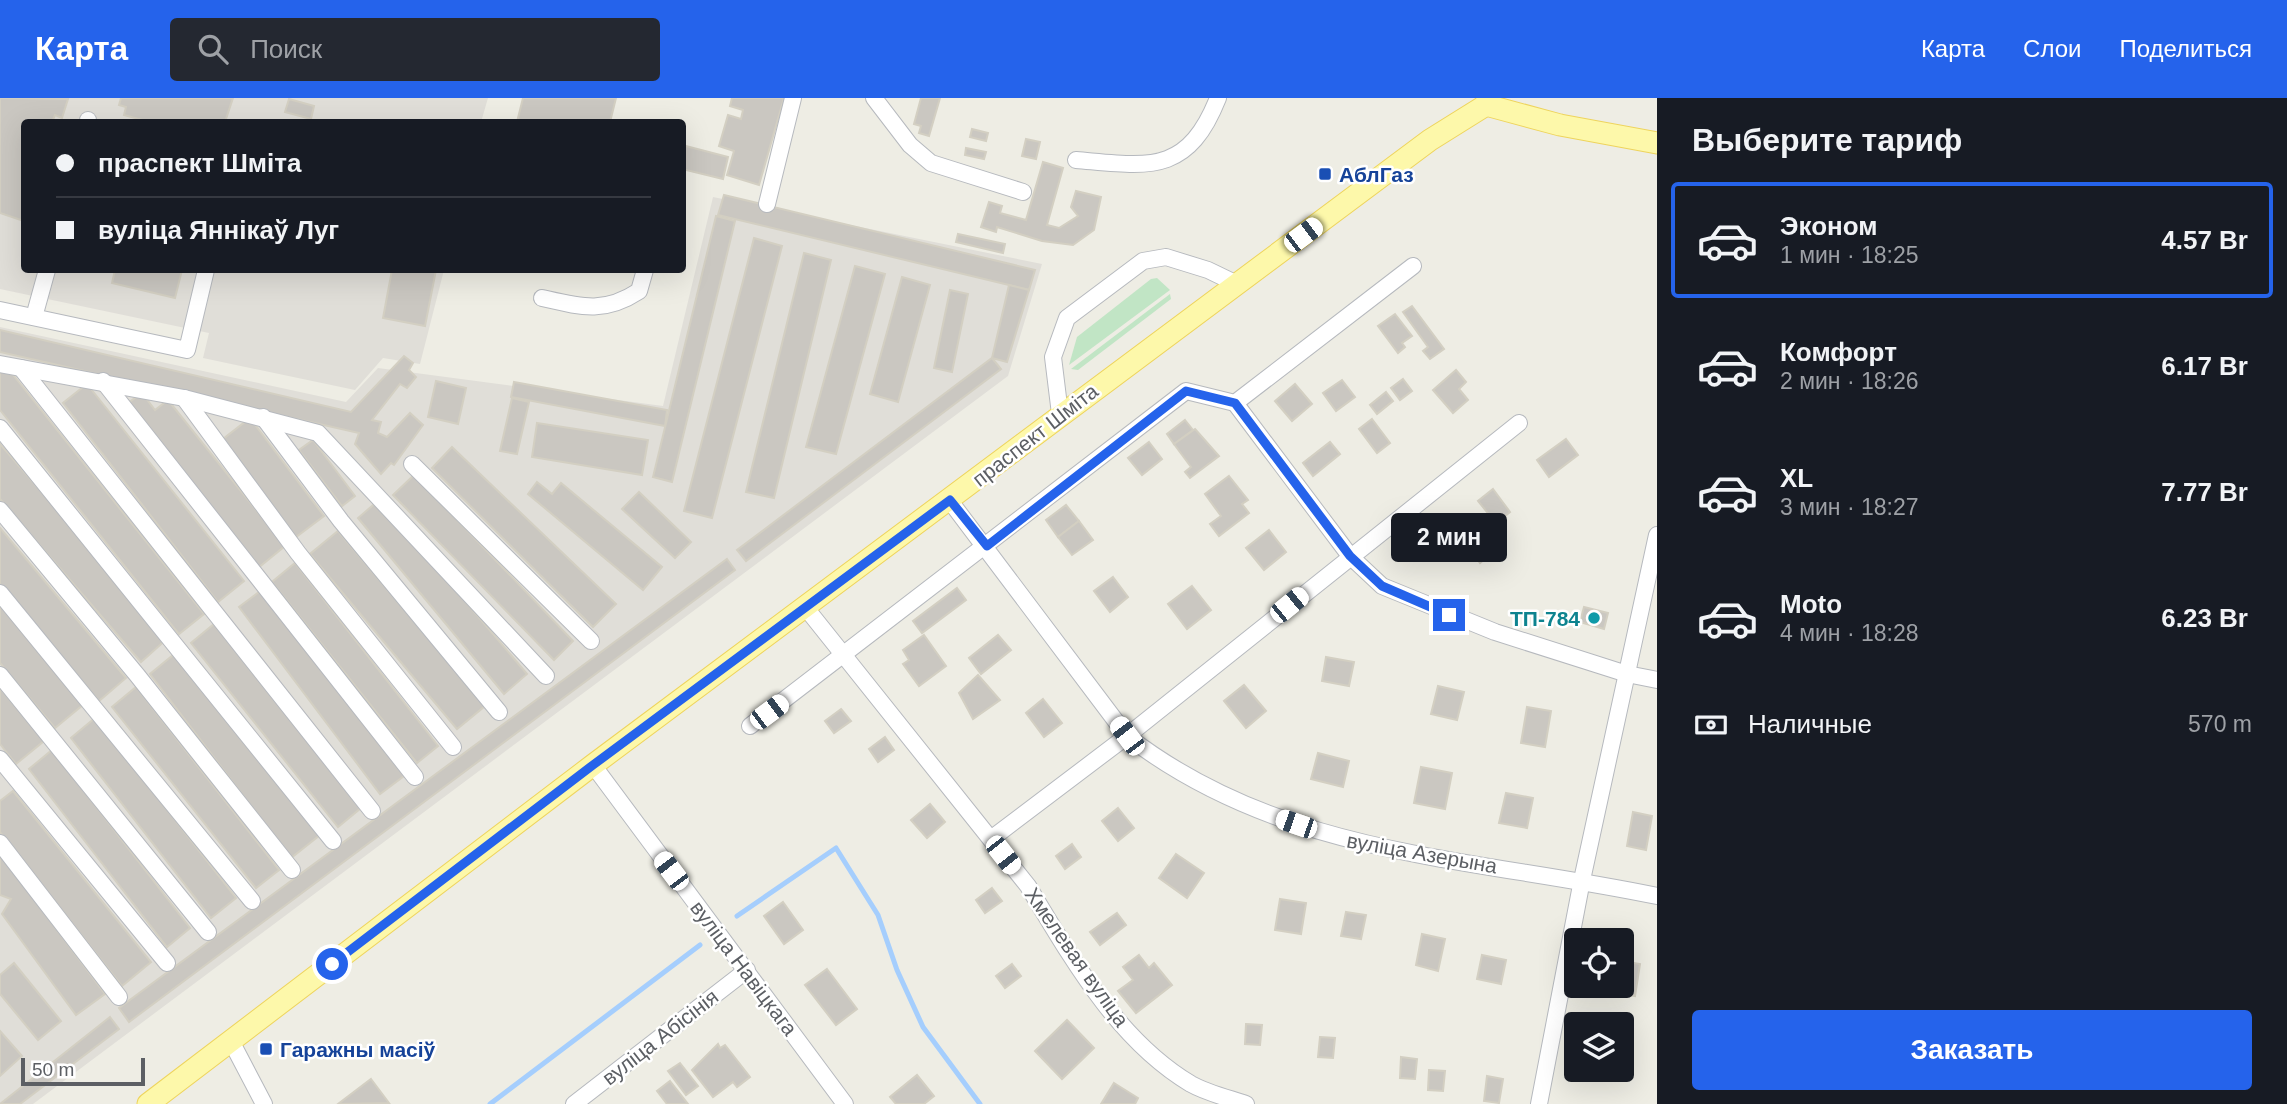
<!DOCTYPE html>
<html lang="ru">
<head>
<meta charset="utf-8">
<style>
	body { margin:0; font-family:Helvetica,sans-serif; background:#242831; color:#f1f3f6; height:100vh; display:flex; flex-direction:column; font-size:26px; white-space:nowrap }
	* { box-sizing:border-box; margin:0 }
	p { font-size:23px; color:#9ea1a6 }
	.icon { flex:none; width:38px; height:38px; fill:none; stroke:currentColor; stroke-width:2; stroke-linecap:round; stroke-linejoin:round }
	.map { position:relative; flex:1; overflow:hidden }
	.panel { display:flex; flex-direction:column; background:#171b24; width:630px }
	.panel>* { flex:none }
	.banner { position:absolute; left:21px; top:21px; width:665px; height:154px; border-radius:7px; box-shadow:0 7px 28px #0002; display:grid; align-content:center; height:154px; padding:0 35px; background:#171b24 }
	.fabs { position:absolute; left:1564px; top:830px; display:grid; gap:14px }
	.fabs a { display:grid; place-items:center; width:70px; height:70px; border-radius:7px; background:#171b24; box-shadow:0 7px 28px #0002; font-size:35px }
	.scale { position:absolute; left:21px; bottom:18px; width:124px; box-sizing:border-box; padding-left:7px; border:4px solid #5c5f64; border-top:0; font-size:19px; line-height:24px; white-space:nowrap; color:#5c5f64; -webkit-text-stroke:5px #fff; paint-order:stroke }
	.end { position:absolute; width:32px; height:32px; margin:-16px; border:9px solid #2563eb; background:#fff; box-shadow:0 0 0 4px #fff }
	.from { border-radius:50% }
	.bubble { position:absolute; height:49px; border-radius:7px; background:#171b24; box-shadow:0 7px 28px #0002; font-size:23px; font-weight:700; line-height:49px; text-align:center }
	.car { position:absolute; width:21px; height:42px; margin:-21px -10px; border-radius:9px; box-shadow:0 0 5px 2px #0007; background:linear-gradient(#fff 24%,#345 0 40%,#fff 0 76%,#345 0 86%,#fff 0) }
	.banner b { display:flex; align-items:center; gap:24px; height:66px; font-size:26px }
	.banner b+b { border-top:2px solid #363941 }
	.banner i { width:18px; height:18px; background:#f1f3f6 }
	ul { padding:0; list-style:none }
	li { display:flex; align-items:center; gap:21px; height:116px; margin:0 14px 10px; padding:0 21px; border:4px solid transparent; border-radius:7px }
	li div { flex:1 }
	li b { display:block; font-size:26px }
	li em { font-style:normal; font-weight:700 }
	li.on { border-color:#2563eb }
	li>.icon { width:63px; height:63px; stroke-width:1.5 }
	h2 { padding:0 35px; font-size:32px; line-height:84px }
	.pay { display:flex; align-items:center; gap:18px; height:77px; padding:0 35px; font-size:26px }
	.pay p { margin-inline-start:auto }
	.cta { display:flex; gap:14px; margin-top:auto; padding:14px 35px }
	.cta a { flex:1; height:80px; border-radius:7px; background:#2563eb; color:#fff; font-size:28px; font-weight:700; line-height:80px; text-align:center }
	header { display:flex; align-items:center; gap:42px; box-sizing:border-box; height:98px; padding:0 35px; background:#2563eb; color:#fff }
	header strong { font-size:33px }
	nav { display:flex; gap:38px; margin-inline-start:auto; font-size:24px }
	.search { width:490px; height:63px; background:#242831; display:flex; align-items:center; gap:18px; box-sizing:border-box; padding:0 24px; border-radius:7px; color:#9ea1a6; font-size:26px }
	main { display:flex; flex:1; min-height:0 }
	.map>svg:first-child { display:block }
</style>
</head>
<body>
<header>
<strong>Карта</strong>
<div class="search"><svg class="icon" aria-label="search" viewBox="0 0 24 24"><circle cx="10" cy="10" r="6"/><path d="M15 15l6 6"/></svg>Поиск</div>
<nav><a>Карта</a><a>Слои</a><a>Поделиться</a></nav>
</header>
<main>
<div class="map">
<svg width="1657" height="1006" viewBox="0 0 1657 1006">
	<rect width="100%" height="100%" fill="#eeede4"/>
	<g fill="#e0ded8">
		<polygon points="0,0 488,0 481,24 24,24 24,172 444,172 420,266 383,260 355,292 203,260 209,235 0,191"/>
		<polygon points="713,99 1042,166 1008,278 33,1006 0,1006 0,229 346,304 378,270 663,308"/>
	</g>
	<g fill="#c1e5c5">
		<polygon points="1157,180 1170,192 1069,267 1077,239 1151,181"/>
		<polygon points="1170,196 1171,201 1078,272 1071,271"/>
	</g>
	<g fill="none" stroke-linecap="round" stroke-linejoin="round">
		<g stroke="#a5cefd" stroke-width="5">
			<polyline points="737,818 836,750 878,817 897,872 923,929 980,1006"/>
			<polyline points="490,1006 700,847"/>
		</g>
	</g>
	<g fill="#cac7c1" stroke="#d3cfc2" stroke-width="2">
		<polygon points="0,0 68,1 62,20 55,17 52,24 24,24 24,123 0,115"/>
		<polygon points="121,0 233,0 225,24 150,24 124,17 126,9 119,7"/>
		<polygon points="523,0 616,0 610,24 517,24"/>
		<polygon points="732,0 784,0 759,87 727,77 734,53 719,48 728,17 741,21 743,12 730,8"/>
		<polygon points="921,0 940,0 929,38 919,35 921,28 914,26"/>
		<polygon points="289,1 314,8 311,21 285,14"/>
		<polygon points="972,31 988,35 986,43 970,39"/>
		<polygon points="1026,41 1040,44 1036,61 1022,58"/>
		<polygon points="682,47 728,59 723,81 682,71"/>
		<polygon points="966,50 986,54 984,61 965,57"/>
		<polygon points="1043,64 1063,70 1047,127 1059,130 1078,118 1071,109 1076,93 1101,99 1094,132 1073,147 1042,143 997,129 996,134 981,129 989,104 1002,108 1000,115 1026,122"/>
		<polygon points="724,97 1035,172 1029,192 1009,187 718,117"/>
		<polygon points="716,118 735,123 672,384 653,379"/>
		<polygon points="958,136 1005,146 1003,155 956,144"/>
		<polygon points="754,140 782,148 712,420 684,413"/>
		<polygon points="804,155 831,162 774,400 746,394"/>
		<polygon points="855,168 885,176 836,356 806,349"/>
		<polygon points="115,172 182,172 175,200 112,185"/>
		<polygon points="392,172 436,172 425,228 383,220"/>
		<polygon points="902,179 930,187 898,304 870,296"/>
		<polygon points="1009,187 1029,192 1007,264 992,260"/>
		<polygon points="950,192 968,196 952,274 934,270"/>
		<polygon points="1412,208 1444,251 1430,261 1423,253 1428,249 1403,214"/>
		<polygon points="1395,216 1412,238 1402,245 1405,249 1398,255 1378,228"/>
		<polygon points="0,232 351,314 404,258 413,265 409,272 416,279 407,290 400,286 372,322 381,324 378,335 387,339 410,315 423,327 394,367 391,365 381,376 355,346 359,335 0,254"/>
		<polygon points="992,260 1001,271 746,463 737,452"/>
		<polygon points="6,268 204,516 179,536 0,312 0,273"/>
		<polygon points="1456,272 1466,284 1459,291 1468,302 1453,315 1433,292"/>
		<polygon points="1403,281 1412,293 1400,302 1391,290"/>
		<polygon points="1342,282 1355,299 1336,313 1323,295"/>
		<polygon points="436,283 466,290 458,326 428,319"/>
		<polygon points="514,284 667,312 665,328 511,299"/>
		<polygon points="87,286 244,483 218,504 63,305"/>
		<polygon points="1295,286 1312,306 1292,323 1275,303"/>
		<polygon points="1386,294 1393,303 1377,316 1370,307"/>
		<polygon points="142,295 155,312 168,302 285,448 258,470 128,305"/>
		<polygon points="512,300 529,304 517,356 500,353"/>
		<polygon points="250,320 324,418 296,439 223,341"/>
		<polygon points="1372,321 1390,345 1377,355 1359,331"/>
		<polygon points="1185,322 1193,332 1174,346 1167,336"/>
		<polygon points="537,325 648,342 642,377 532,359"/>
		<polygon points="1195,331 1219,358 1190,380 1185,374 1191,369 1174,346"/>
		<polygon points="1566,341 1578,357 1549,379 1537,362"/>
		<polygon points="313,342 355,398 342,408 299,352"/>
		<polygon points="1149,344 1162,361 1142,377 1128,360"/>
		<polygon points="1330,344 1340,356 1313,378 1303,365"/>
		<polygon points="0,346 168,540 141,564 0,401"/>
		<polygon points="452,349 616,506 593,529 432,370"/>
		<polygon points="414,377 573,543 554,562 393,397"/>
		<polygon points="1229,378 1248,402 1242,406 1249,415 1219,438 1210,426 1221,418 1205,396"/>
		<polygon points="537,384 552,396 561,385 662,469 643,492 528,396"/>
		<polygon points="1493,391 1510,414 1496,425 1478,403"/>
		<polygon points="639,394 691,444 675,460 622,411"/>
		<polygon points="379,402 527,576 504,596 358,420"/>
		<polygon points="1066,407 1079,423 1058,439 1046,422"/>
		<polygon points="1079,423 1093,442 1072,457 1058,439"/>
		<polygon points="1472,428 1492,455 1480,465 1460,437"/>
		<polygon points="0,430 126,580 99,603 0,486"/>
		<polygon points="1269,432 1286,454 1264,472 1246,450"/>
		<polygon points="338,433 485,608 457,631 310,456"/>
		<polygon points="727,461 735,472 129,924 119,910"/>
		<polygon points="295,465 438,648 417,665 272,484"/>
		<polygon points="1113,479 1128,499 1110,514 1094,493"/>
		<polygon points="1192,488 1211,512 1187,531 1168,506"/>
		<polygon points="957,490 966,502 922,535 913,523"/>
		<polygon points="263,491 404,678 380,696 239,509"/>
		<polygon points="0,506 84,606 55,630 0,565"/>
		<polygon points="1584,509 1608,515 1604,531 1580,524"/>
		<polygon points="214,526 361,710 338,729 191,545"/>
		<polygon points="924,537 946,568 919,588 903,566 909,562 903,552"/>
		<polygon points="998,537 1011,552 981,576 969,560"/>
		<polygon points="178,553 320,737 291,760 150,576"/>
		<polygon points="1326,559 1354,564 1349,588 1322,583"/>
		<polygon points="978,577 1000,602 973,621 959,595"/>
		<polygon points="1244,587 1266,613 1246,630 1224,603"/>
		<polygon points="1438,588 1464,594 1457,622 1431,616"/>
		<polygon points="136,589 279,772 256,790 112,609"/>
		<polygon points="0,590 44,643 16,666 0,646"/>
		<polygon points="1043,601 1062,625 1044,639 1026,615"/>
		<polygon points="1527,609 1551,613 1545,649 1521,645"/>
		<polygon points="841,611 851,623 834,635 825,623"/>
		<polygon points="95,620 236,800 211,820 71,640"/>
		<polygon points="885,639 894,652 878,664 869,651"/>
		<polygon points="52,652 190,830 167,849 29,671"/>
		<polygon points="1318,655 1349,663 1343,689 1311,681"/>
		<polygon points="1421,669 1452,675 1445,711 1414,705"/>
		<polygon points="13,693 151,864 122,888 0,734 0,703"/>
		<polygon points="1506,695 1533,700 1527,730 1499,725"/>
		<polygon points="930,706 945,724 927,740 911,722"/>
		<polygon points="1118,710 1134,730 1118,743 1102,723"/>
		<polygon points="1633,714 1652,718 1646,752 1627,748"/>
		<polygon points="1072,746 1081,759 1065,771 1056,758"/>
		<polygon points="0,756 105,896 76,917 2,816 11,801 0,797"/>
		<polygon points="1176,756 1204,775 1187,800 1159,780"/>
		<polygon points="992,790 1002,803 985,815 976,802"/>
		<polygon points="1280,801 1306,805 1301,836 1275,832"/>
		<polygon points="783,804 803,832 784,846 764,818"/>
		<polygon points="1346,814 1366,817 1361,841 1341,838"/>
		<polygon points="1117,815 1126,827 1100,847 1090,834"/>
		<polygon points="1422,836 1445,841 1438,873 1416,867"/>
		<polygon points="1139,857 1149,870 1154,865 1172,887 1136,915 1118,893 1133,882 1123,869"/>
		<polygon points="1482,857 1506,862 1501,886 1477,881"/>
		<polygon points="1622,863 1640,866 1635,898 1601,893 1602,887 1622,887"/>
		<polygon points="14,865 61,923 38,942 0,896 0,877"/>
		<polygon points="1012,866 1021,878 1005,890 996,878"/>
		<polygon points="827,871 857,911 836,927 805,887"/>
		<polygon points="110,919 119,931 20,1006 0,1006"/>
		<polygon points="1067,922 1094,950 1062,981 1035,953"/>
		<polygon points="1246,926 1262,927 1260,947 1245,946"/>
		<polygon points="0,933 22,958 0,978"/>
		<polygon points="1320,939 1335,940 1333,960 1318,959"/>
		<polygon points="718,946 720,950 725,947 750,979 737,989 733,984 713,999 692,972"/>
		<polygon points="1401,959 1417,961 1415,981 1400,980"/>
		<polygon points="680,965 698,988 686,997 668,973"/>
		<polygon points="1429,972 1445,973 1443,993 1428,992"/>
		<polygon points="917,977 934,998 924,1006 896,1006 890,999"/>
		<polygon points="1487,978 1503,981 1499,1005 1484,1003"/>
		<polygon points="371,981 389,1005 338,1006"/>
		<polygon points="670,983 688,1006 667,1006 657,993"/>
		<polygon points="1114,985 1138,1000 1135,1006 1101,1006"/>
	</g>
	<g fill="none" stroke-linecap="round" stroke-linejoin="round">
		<g stroke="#b6b9be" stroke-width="18">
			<g id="minor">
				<polyline points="874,0 910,47 931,65 1023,94"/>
				<polyline points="88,24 88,22"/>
				<path d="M1076 62C1148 68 1187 78 1218 0"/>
				<polyline points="767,106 793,0"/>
				<path d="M542 200C581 209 604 216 639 193L645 172"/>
				<polyline points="0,212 187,252 206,172"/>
				<polyline points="34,219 47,172"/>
				<polyline points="0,266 184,300 318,335 546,578"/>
				<polyline points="21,270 372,713"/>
				<polyline points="103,283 415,679"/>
				<polyline points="184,300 298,455 453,649"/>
				<polyline points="1235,305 1350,458 1382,488 1495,534 1627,576 1657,582"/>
				<polyline points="1060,316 1053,259 1067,220 1143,163 1166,159 1208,172 1237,186"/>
				<polyline points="263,319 341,423 499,614"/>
				<polyline points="0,330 333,743"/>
				<polyline points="412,366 591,543"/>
				<path d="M950 403 1127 638C1284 759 1471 759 1657 798"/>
				<polyline points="0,412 137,577 292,772"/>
				<polyline points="0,495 252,803"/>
				<path d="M806 510 1028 788C1071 859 1117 942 1191 986 1207 995 1228 1000 1246 1006"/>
				<polyline points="0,577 208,834"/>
				<polyline points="750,628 1186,293 1235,305 1413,168"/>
				<polyline points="0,661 167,865"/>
				<polyline points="593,667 845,1006"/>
				<polyline points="991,741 1127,638 1519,325"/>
				<polyline points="0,745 119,899"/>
				<polyline points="231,943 264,1006"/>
				<polyline points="574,1006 747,872"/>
				<polyline points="1539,1006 1582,782 1657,437"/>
			</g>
		</g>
		<g stroke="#eed45d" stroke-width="23">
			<g id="major">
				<polyline points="1486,7 1560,27 1657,45"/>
				<polyline points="148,1006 593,667 1430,42 1486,7 1487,0"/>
			</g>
		</g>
		<use href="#minor" stroke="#fff" stroke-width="16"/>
		<use href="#major" stroke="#fdf8aa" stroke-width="21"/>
	</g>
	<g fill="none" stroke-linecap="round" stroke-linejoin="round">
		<polyline stroke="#2563eb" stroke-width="9" points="332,866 593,667 950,402 987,448 1186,293 1235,305 1350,458 1382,488 1449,517"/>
	</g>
	<g fill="#1a4fb4" stroke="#fff" stroke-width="2.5">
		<rect x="1318" y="69" width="14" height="14" rx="3.5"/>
		<rect x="259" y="944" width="14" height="14" rx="3.5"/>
	</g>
	<circle fill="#0f9aa8" stroke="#fff" stroke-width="2.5" cx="1594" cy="520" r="7"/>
	<g text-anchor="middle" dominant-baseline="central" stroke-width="5" stroke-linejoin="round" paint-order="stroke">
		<g font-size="21" font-weight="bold" fill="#164399" stroke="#fff" text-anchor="start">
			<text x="1339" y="76">АблГаз</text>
			<text x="280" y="951">Гаражны масіў</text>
		</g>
		<g font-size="21" fill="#5c5f64" stroke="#fff">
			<text transform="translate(1035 337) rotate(-38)">праспект Шміта</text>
			<text transform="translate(1422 755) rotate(10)">вуліца Азерына</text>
			<text transform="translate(1077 859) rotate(55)">Хмелевая вуліца</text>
			<text transform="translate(744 870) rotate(53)">вуліца Навіцкага</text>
			<text transform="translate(660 939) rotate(-38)">вуліца Абісінія</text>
		</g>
		<g font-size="21" font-weight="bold" fill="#0d838f" stroke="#fff" text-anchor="end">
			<text x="1580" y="520">ТП-784</text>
		</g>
	</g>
</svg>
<div class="fabs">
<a><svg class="icon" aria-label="locate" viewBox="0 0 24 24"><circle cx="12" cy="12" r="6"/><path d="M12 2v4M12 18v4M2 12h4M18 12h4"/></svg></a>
<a><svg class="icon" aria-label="layers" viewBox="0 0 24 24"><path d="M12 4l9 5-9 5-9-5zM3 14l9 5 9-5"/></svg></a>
</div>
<div class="scale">50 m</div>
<i class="end from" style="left:332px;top:866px"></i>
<i class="end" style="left:1449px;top:517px"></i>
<div class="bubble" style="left:1391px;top:415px;width:116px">2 мин</div>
<i class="car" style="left:1303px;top:137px;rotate:53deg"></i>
<i class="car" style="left:1289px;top:507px;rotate:51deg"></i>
<i class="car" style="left:769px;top:614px;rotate:53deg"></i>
<i class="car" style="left:1127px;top:638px;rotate:323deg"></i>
<i class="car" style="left:1296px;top:726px;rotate:289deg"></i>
<i class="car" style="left:1003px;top:757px;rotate:142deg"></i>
<i class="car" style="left:671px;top:773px;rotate:323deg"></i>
<div class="banner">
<b><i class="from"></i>праспект Шміта</b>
<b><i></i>вуліца Яннікаў Луг</b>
</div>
</div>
<section class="panel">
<h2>Выберите тариф</h2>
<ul>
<li class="on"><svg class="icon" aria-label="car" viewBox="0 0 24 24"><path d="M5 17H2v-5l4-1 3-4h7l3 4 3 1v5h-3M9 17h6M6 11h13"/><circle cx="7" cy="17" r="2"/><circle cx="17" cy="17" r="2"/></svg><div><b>Эконом</b><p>1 мин · 18:25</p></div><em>4.57 Br</em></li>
<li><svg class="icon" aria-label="car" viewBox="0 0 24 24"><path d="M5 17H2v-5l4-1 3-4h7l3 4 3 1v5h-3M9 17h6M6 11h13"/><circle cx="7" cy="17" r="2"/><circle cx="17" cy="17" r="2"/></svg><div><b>Комфорт</b><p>2 мин · 18:26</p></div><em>6.17 Br</em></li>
<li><svg class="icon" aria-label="car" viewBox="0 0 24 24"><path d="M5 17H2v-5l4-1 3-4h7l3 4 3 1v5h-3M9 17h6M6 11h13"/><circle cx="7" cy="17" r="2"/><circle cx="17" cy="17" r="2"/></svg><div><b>XL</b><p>3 мин · 18:27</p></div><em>7.77 Br</em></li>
<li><svg class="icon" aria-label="car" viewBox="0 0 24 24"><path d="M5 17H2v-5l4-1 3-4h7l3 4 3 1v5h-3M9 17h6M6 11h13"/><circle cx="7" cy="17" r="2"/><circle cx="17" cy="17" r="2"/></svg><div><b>Moto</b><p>4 мин · 18:28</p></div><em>6.23 Br</em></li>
</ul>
<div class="pay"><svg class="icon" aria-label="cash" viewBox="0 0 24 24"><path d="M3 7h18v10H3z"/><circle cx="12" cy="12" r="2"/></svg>Наличные<p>570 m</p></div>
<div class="cta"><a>Заказать</a></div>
</section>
</main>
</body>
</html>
